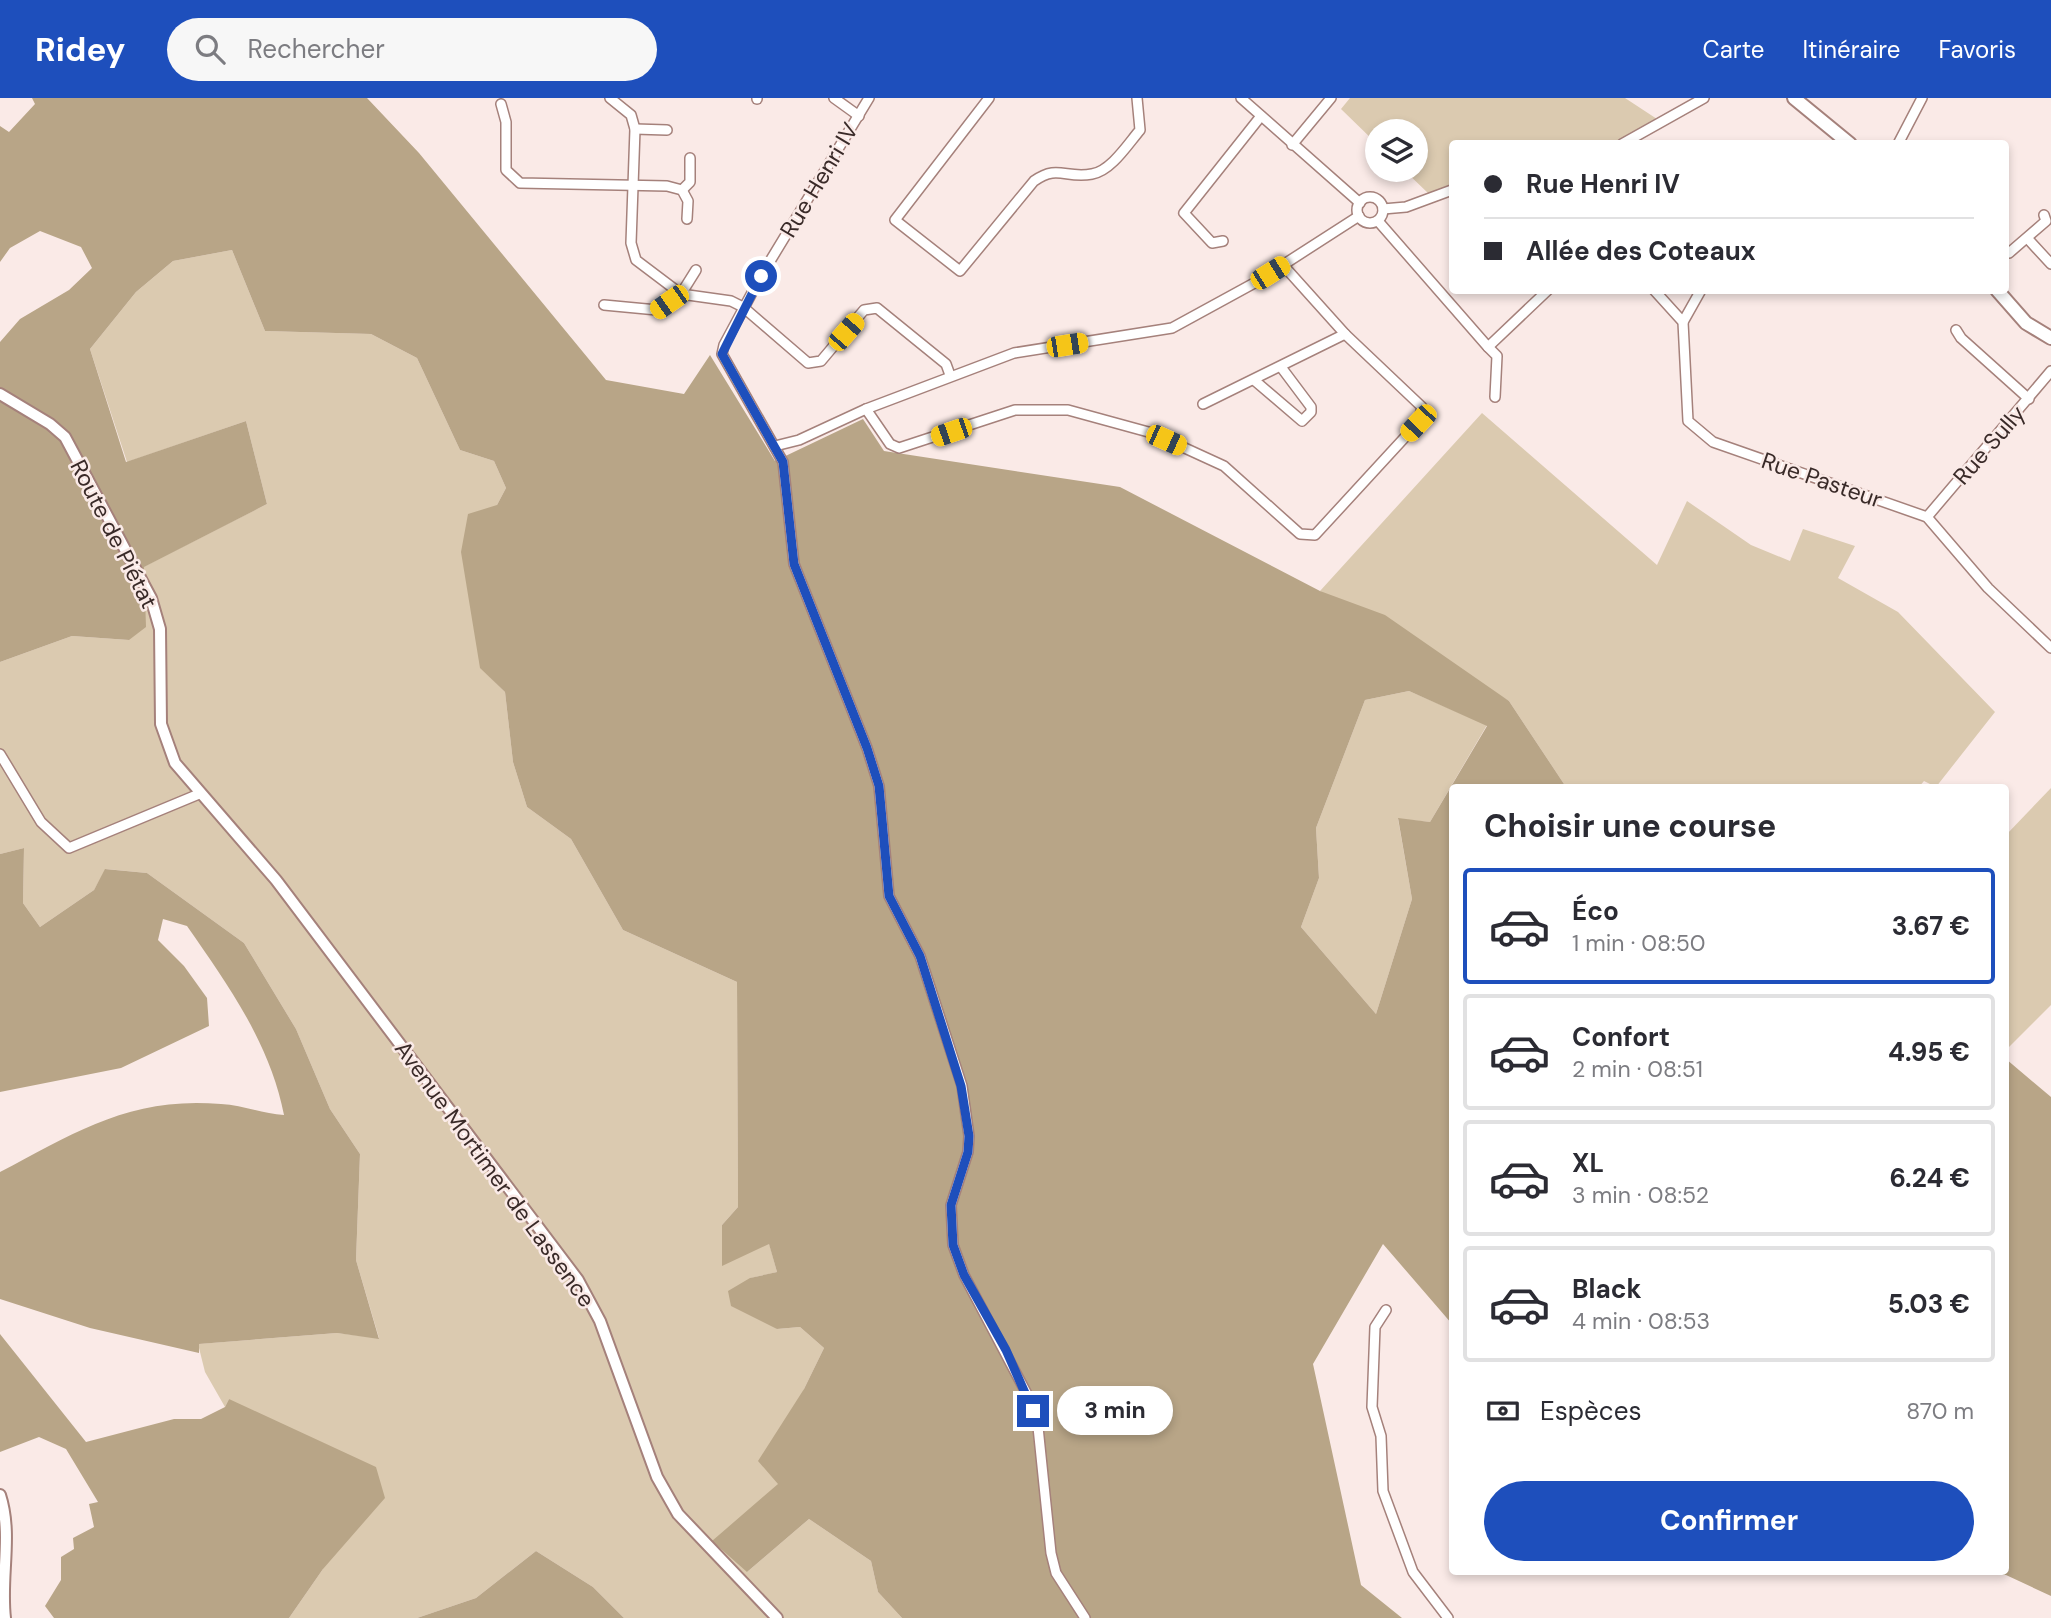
<!DOCTYPE html>
<html lang="fr">
<head>
<meta charset="utf-8">
<style>
	body { margin:0; font-family:"DM Sans",sans-serif; background:#f7f7f7; color:#2b2b33; height:100vh; display:flex; flex-direction:column; font-size:26px; white-space:nowrap }
	* { box-sizing:border-box; margin:0 }
	p { font-size:23px; color:#7c7c81 }
	.icon { flex:none; width:38px; height:38px; fill:none; stroke:currentColor; stroke-width:2; stroke-linecap:round; stroke-linejoin:round }
	.map { position:relative; flex:1; overflow:hidden }
	.details { position:absolute; left:1449px; top:686px; width:560px; height:791px; display:flex; flex-direction:column; background:#fff; border-radius:7px; box-shadow:0 4px 10px #0003 }
	.details>* { flex:none }
	.banner { position:absolute; left:1449px; top:42px; width:560px; height:154px; border-radius:7px; box-shadow:0 4px 10px #0003; display:grid; align-content:center; height:154px; padding:0 35px; background:#fff }
	.tools { position:absolute; left:1365px; top:21px; display:grid; gap:14px }
	.tools a { display:grid; place-items:center; width:63px; height:63px; border-radius:50%; background:#fff; box-shadow:0 4px 10px #0003; font-size:35px }
	.end { position:absolute; width:32px; height:32px; margin:-16px; border:9px solid #1e4fbc; background:#fff; box-shadow:0 0 0 4px #fff }
	.from { border-radius:50% }
	.bubble { position:absolute; height:49px; border-radius:24px; background:#fff; box-shadow:0 4px 10px #0003; font-size:23px; font-weight:700; line-height:49px; text-align:center }
	.car { position:absolute; width:21px; height:42px; margin:-21px -10px; border-radius:9px; box-shadow:0 0 5px 2px #0007; background:linear-gradient(#f5c518 24%,#345 0 40%,#f5c518 0 76%,#345 0 86%,#f5c518 0) }
	.banner b { display:flex; align-items:center; gap:24px; height:66px; font-size:26px }
	.banner b+b { border-top:2px solid #e1e1e2 }
	.banner i { width:18px; height:18px; background:#2b2b33 }
	ul { padding:0; list-style:none }
	li { display:flex; align-items:center; gap:21px; height:116px; margin:0 14px 10px; padding:0 21px; border:4px solid #e1e1e2; border-radius:7px }
	li div { flex:1 }
	li b { display:block; font-size:26px }
	li em { font-style:normal; font-weight:700 }
	li.active { border-color:#1e4fbc }
	li>.icon { width:63px; height:63px; stroke-width:1.5 }
	h2 { padding:0 35px; font-size:32px; line-height:84px }
	.pay { display:flex; align-items:center; gap:18px; height:77px; padding:0 35px; font-size:26px }
	.pay p { margin-inline-start:auto }
	.action { display:flex; gap:14px; margin-top:auto; padding:14px 35px }
	.action a { flex:1; height:80px; border-radius:42px; background:#1e4fbc; color:#fff; font-size:28px; font-weight:700; line-height:80px; text-align:center }
	header { display:flex; align-items:center; gap:42px; box-sizing:border-box; height:98px; padding:0 35px; background:#1e4fbc; color:#fff }
	header strong { font-size:33px }
	nav { display:flex; gap:38px; margin-inline-start:auto; font-size:24px }
	.search { width:490px; height:63px; background:#f7f7f7; display:flex; align-items:center; gap:18px; box-sizing:border-box; padding:0 24px; border-radius:38px; color:#7c7c81; font-size:26px }
	.map>svg:first-child { display:block }
</style>
</head>
<body>
<header>
<strong>Ridey</strong>
<div class="search"><svg class="icon" aria-label="search" viewBox="0 0 24 24"><circle cx="10" cy="10" r="6"/><path d="M15 15l6 6"/></svg>Rechercher</div>
<nav><a>Carte</a><a>Itinéraire</a><a>Favoris</a></nav>
</header>
<div class="map">
<svg width="2051" height="1520" viewBox="0 0 2051 1520">
	<rect width="100%" height="100%" fill="#faeae7"/>
	<g fill="#dbcab0">
		<polygon points="1350,0 1625,0 1657,21 1618,45 1452,46 1452,87 1429,96 1404,72 1416,72 1416,33 1377,33 1377,46 1341,11"/>
		<polygon points="232,152 265,233 371,236 417,260 460,352 494,363 506,390 497,407 480,569 505,594 513,664 527,709 571,741 623,832 737,884 738,1109 722,1127 722,1167 769,1145 777,1174 751,1180 777,1231 800,1229 824,1250 804,1291 779,1385 747,1474 809,1421 871,1463 878,1494 902,1520 624,1520 593,1489 536,1453 476,1500 417,1520 289,1520 323,1471 229,1301 225,1309 205,1274 198,1246 337,1235 379,1240 356,1162 360,1056 330,1011 296,931 244,845 147,775 106,771 94,792 40,829 23,805 24,750 0,756 0,564 72,538 129,542 143,469 267,406 246,323 127,364 90,251 136,194 173,163"/>
		<polygon points="1482,315 1657,467 1687,403 1751,447 1790,463 1803,431 1855,448 1838,480 1898,514 1995,614 1936,689 1924,683 1918,690 1566,689 1509,603 1320,493"/>
		<polygon points="1409,593 1487,627 1430,724 1398,721 1412,801 1376,916 1301,829 1319,780 1316,730 1365,602"/>
		<polygon points="2051,690 2051,907 2006,952 2006,737"/>
	</g>
	<g fill="#b8a587" fill-rule="evenodd">
		<path d="M32 0H367L419 55 606 282 684 296 710 257 775 363 863 321 884 353 1120 389 1320 493 1385 517 1509 603 1566 689 1452 690V1226L1383 1146 1313 1266 1361 1487 1402 1520H902L878 1494 871 1463 809 1421 747 1474 712 1443 778 1386 758 1363 804 1291 824 1250 800 1229 777 1231 731 1208 728 1193 750 1180 777 1174 769 1146 722 1168V1127L738 1109 737 884 623 832 571 741 527 709 513 664 505 594 480 570 461 454 468 416 497 407 506 390 494 363 460 352 417 260 371 236 265 233 232 152 173 163 136 194 90 251 126 364 246 323 267 406 144 469 146 529 129 542 72 538 0 564V244L20 221 69 192 92 170 81 149 40 133 10 150 0 164V28L9 34 35 6ZM1409 593 1487 628 1430 724 1398 720 1412 801 1376 916 1301 829 1319 780 1316 730 1365 602Z"/>
		<path d="M24 750 23 805 40 829 94 792 105 771 147 775 244 845 296 931 330 1011 360 1056 356 1162 379 1241 337 1235 199 1246V1255L90 1230 0 1201V1074C76 1034 131 998 221 1006 242 1007 263 1016 284 1017 270 945 228 887 187 828L163 821 158 842 184 868 207 900 209 928 121 970 0 994V756Z"/>
		<polygon points="2006,961 2051,999 2051,1498 2006,1477 1900,1474 2006,1474"/>
		<polygon points="0,1236 86,1344 174,1321 201,1321 225,1309 229,1301 376,1369 385,1400 323,1471 289,1520 54,1520 45,1508 61,1482 61,1459 74,1451 73,1440 94,1429 89,1406 98,1404 66,1351 39,1339 0,1354"/>
		<polygon points="536,1453 593,1489 624,1520 417,1520 476,1500"/>
	</g>
	<g fill="none" stroke-linecap="round" stroke-linejoin="round">
		<g stroke="#a5817b" stroke-width="12">
			<g id="minor">
				<polyline points="610,0 631,17 635,31 631,145 636,162 681,196 731,203 743,209 808,265 821,263 864,212 877,210 946,266 950,277"/>
				<polyline points="834,0 859,18"/>
				<polyline points="869,0 761,178 724,247 722,256 783,364 794,466 867,650 879,688 889,798 920,858 962,988 969,1038 968,1054 951,1107 953,1147 964,1177 1028,1298 1038,1329 1051,1455 1056,1475 1085,1520"/>
				<path d="M989 0 895 122 960 173 1034 83C1058 66 1065 81 1092 76 1111 73 1128 46 1140 32L1137 0"/>
				<polyline points="1241,0 1360,105"/>
				<polyline points="757,1 757,0"/>
				<polyline points="501,6 506,24 506,72 520,85 667,88 682,92 688,103 687,121"/>
				<polyline points="635,31 667,32"/>
				<polyline points="1622,46 1704,0"/>
				<polyline points="1898,46 1922,0"/>
				<polyline points="1292,47 1331,0"/>
				<polyline points="682,92 690,84 690,60"/>
				<circle cx="1370" cy="112" r="13"/>
				<polyline points="1383,111 1406,109 1452,92"/>
				<polyline points="1378,123 1488,249 1548,192"/>
				<polyline points="2028,141 2051,166"/>
				<polyline points="1223,143 1212,145 1184,115 1261,18"/>
				<polyline points="2006,154 2009,155 2046,123 2044,117"/>
				<polyline points="1654,192 1683,224 1688,323 1713,344 1927,419 1988,490 2051,550"/>
				<polyline points="604,207 657,212 681,196 696,172"/>
				<polyline points="1683,224 1701,192"/>
				<polyline points="1956,232 1961,240 2029,301"/>
				<polyline points="1488,249 1497,258 1495,299"/>
				<polyline points="1254,282 1302,323 1311,314 1311,309 1281,269"/>
				<polyline points="1203,306 1345,236"/>
				<polyline points="866,311 890,346 899,350 1015,312 1068,312 1152,335 1224,368 1300,436 1315,437 1418,325 1422,309 1345,236 1283,167"/>
				<polyline points="775,348 799,342 866,311 1014,255 1172,230 1258,183 1359,118"/>
				<polyline points="1927,419 2051,273"/>
				<polyline points="0,656 41,724 69,750 199,696"/>
				<polyline points="1386,1212 1375,1229 1372,1309 1381,1338 1383,1393 1413,1474 1448,1520"/>
			</g>
		</g>
		<g stroke="#a5817b" stroke-width="14">
			<g id="tertiary">
				<polyline points="0,296 50,326 65,339 151,500 160,531 161,626 175,665 276,782 578,1182 600,1223 657,1379 678,1416 777,1520"/>
				<path d="M0 1397C13 1437 0 1479 5 1520"/>
			</g>
		</g>
		<g stroke="#a5817b" stroke-width="16">
			<g id="secondary">
				<polyline points="1794,0 1850,46"/>
				<polyline points="1997,192 2026,225 2051,240"/>
			</g>
		</g>
		<use href="#minor" stroke="#fff" stroke-width="9"/>
		<use href="#tertiary" stroke="#fff" stroke-width="10"/>
		<use href="#secondary" stroke="#fff" stroke-width="12"/>
	</g>
	<g fill="none" stroke-linecap="round" stroke-linejoin="round">
		<polyline stroke="#1e4fbc" stroke-width="9" points="761,178 722,256 783,364 794,466 867,650 879,688 889,798 920,858 961,988 969,1038 968,1054 951,1107 953,1147 964,1177 1006,1252 1033,1313"/>
	</g>
	<g text-anchor="middle" dominant-baseline="central" stroke-width="5" stroke-linejoin="round" paint-order="stroke">
		<g font-size="23" fill="#392a28" stroke="#faeae7">
			<text transform="translate(819 82) rotate(-59)">Rue Henri IV</text>
			<text transform="translate(1989 347) rotate(-49)">Rue Sully</text>
			<text transform="translate(1822 382) rotate(19)">Rue Pasteur</text>
			<text transform="translate(114 436) rotate(63)">Route de Piétat</text>
			<text transform="translate(495 1076) rotate(54)">Avenue Mortimer de Lassence</text>
		</g>
	</g>
</svg>
<div class="tools">
<a><svg class="icon" aria-label="layers" viewBox="0 0 24 24"><path d="M12 4l9 5-9 5-9-5zM3 14l9 5 9-5"/></svg></a>
</div>
<i class="end from" style="left:761px;top:178px"></i>
<i class="end" style="left:1033px;top:1313px"></i>
<div class="bubble" style="left:1057px;top:1288px;width:116px">3 min</div>
<i class="car" style="left:1270px;top:175px;rotate:58deg"></i>
<i class="car" style="left:669px;top:204px;rotate:235deg"></i>
<i class="car" style="left:846px;top:234px;rotate:41deg"></i>
<i class="car" style="left:1067px;top:247px;rotate:81deg"></i>
<i class="car" style="left:1418px;top:325px;rotate:223deg"></i>
<i class="car" style="left:951px;top:334px;rotate:251deg"></i>
<i class="car" style="left:1166px;top:342px;rotate:114deg"></i>
<div class="banner">
<b><i class="from"></i>Rue Henri IV</b>
<b><i></i>Allée des Coteaux</b>
</div>
<section class="details">
<h2>Choisir une course</h2>
<ul>
<li class="active"><svg class="icon" aria-label="car" viewBox="0 0 24 24"><path d="M5 17H2v-5l4-1 3-4h7l3 4 3 1v5h-3M9 17h6M6 11h13"/><circle cx="7" cy="17" r="2"/><circle cx="17" cy="17" r="2"/></svg><div><b>Éco</b><p>1 min · 08:50</p></div><em>3.67 €</em></li>
<li><svg class="icon" aria-label="car" viewBox="0 0 24 24"><path d="M5 17H2v-5l4-1 3-4h7l3 4 3 1v5h-3M9 17h6M6 11h13"/><circle cx="7" cy="17" r="2"/><circle cx="17" cy="17" r="2"/></svg><div><b>Confort</b><p>2 min · 08:51</p></div><em>4.95 €</em></li>
<li><svg class="icon" aria-label="car" viewBox="0 0 24 24"><path d="M5 17H2v-5l4-1 3-4h7l3 4 3 1v5h-3M9 17h6M6 11h13"/><circle cx="7" cy="17" r="2"/><circle cx="17" cy="17" r="2"/></svg><div><b>XL</b><p>3 min · 08:52</p></div><em>6.24 €</em></li>
<li><svg class="icon" aria-label="car" viewBox="0 0 24 24"><path d="M5 17H2v-5l4-1 3-4h7l3 4 3 1v5h-3M9 17h6M6 11h13"/><circle cx="7" cy="17" r="2"/><circle cx="17" cy="17" r="2"/></svg><div><b>Black</b><p>4 min · 08:53</p></div><em>5.03 €</em></li>
</ul>
<div class="pay"><svg class="icon" aria-label="cash" viewBox="0 0 24 24"><path d="M3 7h18v10H3z"/><circle cx="12" cy="12" r="2"/></svg>Espèces<p>870 m</p></div>
<div class="action"><a>Confirmer</a></div>
</section>
</div>
</body>
</html>
